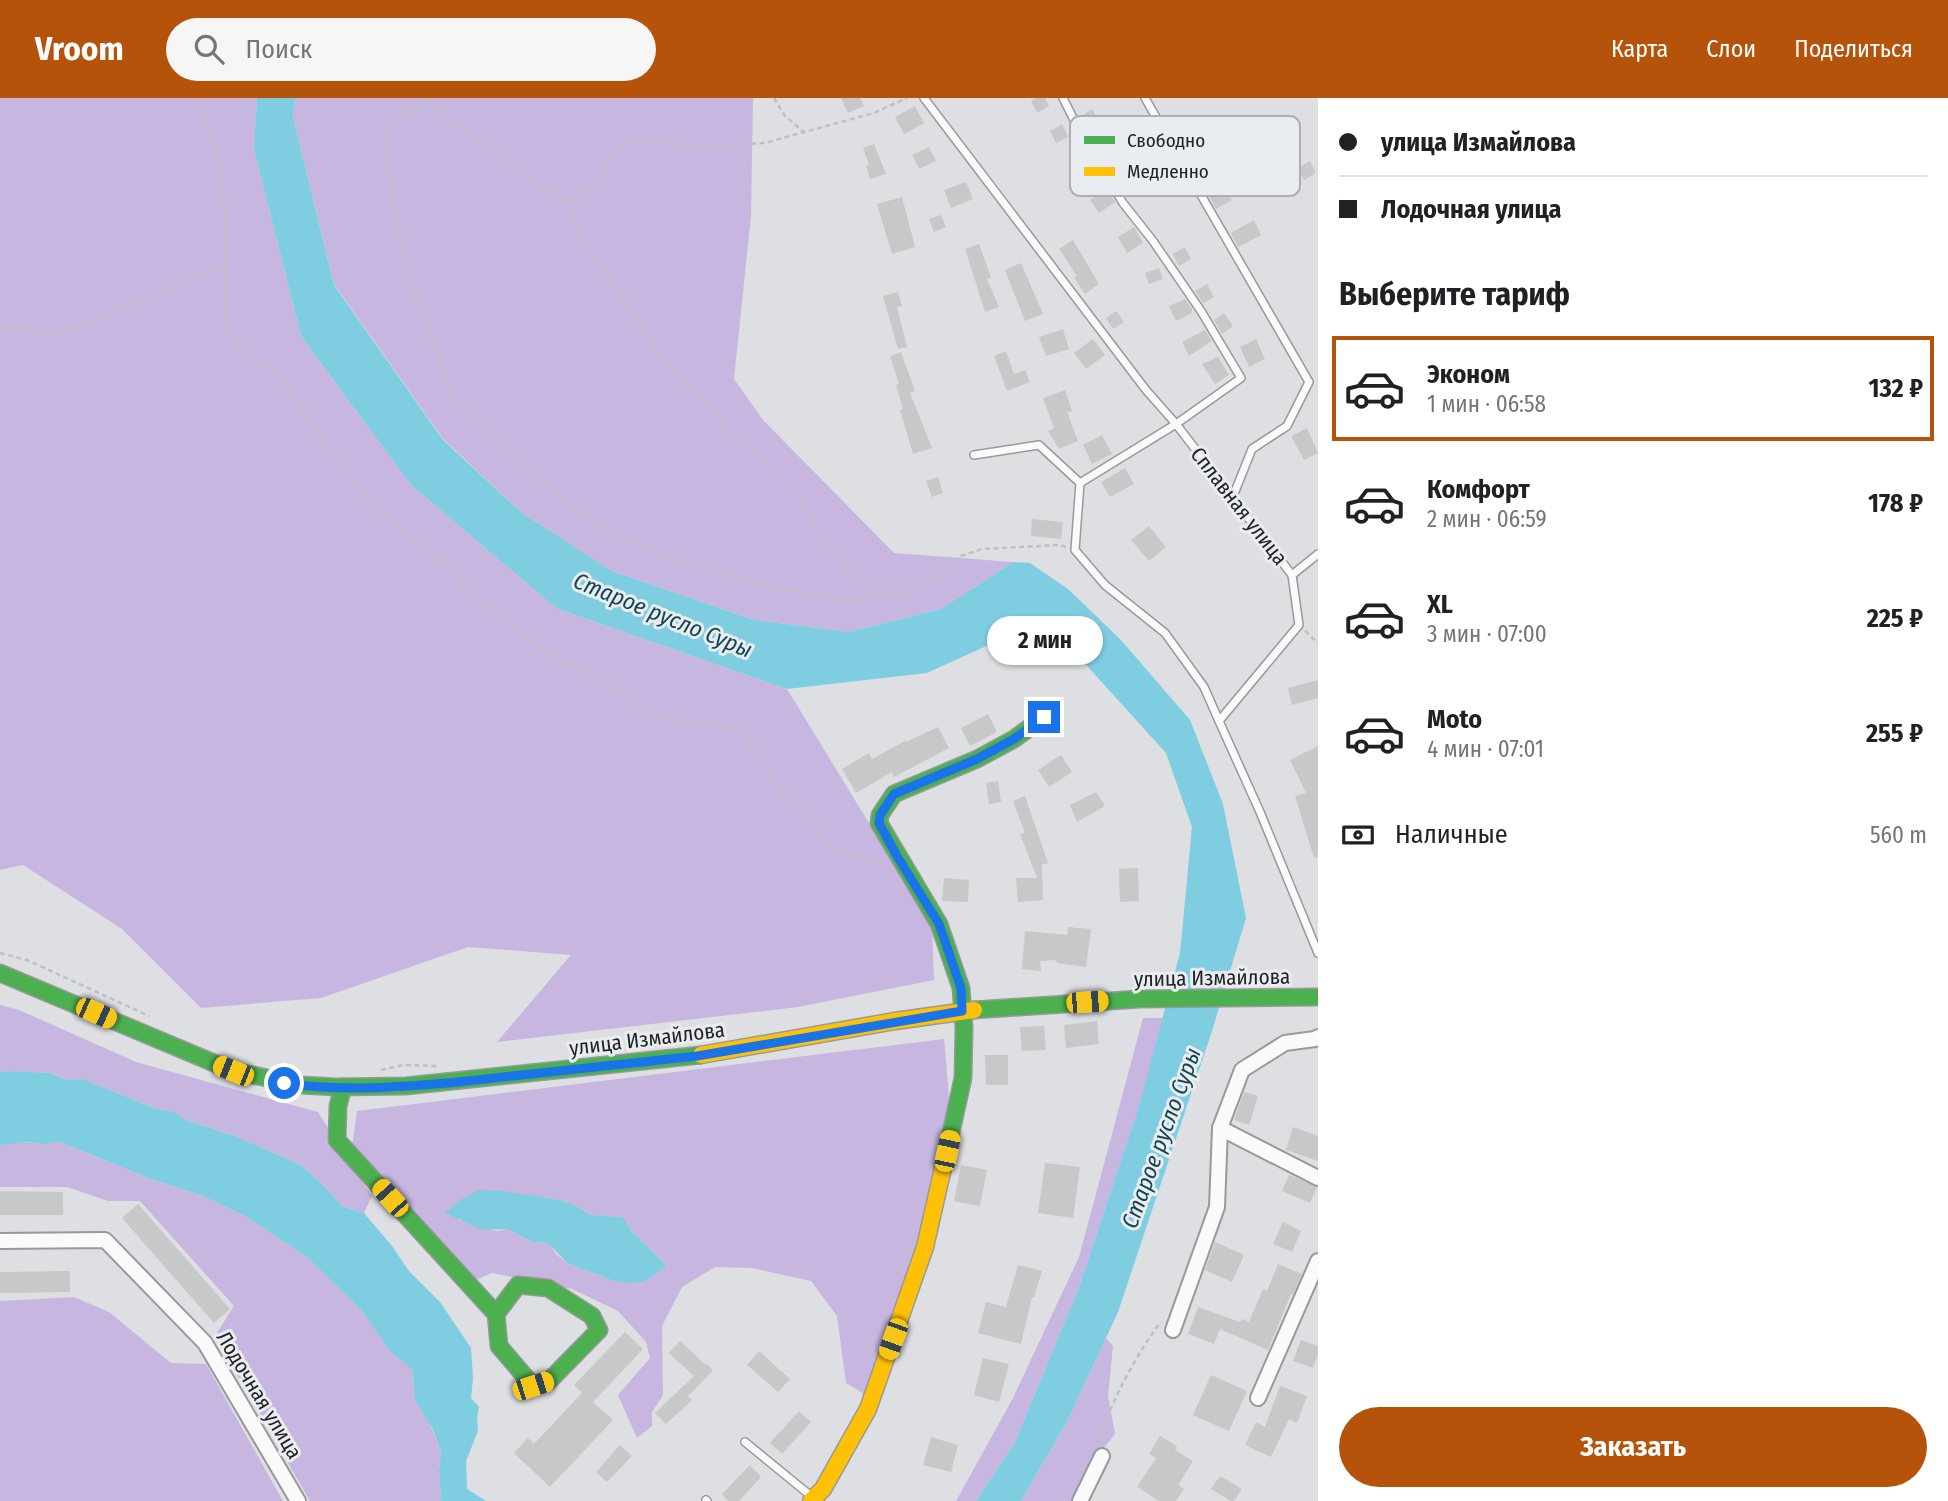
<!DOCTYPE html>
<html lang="ru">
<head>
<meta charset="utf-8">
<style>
	body { margin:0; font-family:"Fira Sans Condensed",sans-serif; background:#f6f6f6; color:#202124; height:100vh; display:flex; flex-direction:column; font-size:26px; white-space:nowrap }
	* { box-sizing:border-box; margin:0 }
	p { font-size:23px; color:#757577 }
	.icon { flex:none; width:38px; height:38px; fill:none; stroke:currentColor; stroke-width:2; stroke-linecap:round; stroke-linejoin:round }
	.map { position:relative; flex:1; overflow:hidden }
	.sheet { display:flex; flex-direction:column; background:#fff; width:630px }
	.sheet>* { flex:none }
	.hud { display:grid; align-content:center; height:154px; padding:0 21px; background:#fff }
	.end { position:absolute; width:32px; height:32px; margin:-16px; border:9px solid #1a73e8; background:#fff; box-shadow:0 0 0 4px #fff }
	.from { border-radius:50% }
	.bubble { position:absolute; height:49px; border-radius:24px; background:#fff; box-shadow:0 2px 5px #0004; font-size:23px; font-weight:700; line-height:49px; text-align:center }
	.car { position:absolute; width:21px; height:42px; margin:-21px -10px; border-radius:9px; box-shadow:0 0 5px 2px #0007; background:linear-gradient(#f5c518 24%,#345 0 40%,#f5c518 0 76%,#345 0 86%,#f5c518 0) }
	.hud b { display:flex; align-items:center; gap:24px; height:66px; font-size:26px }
	.hud b+b { border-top:2px solid #e0e0e0 }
	.hud i { width:18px; height:18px; background:#202124 }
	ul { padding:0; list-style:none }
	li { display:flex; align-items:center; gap:21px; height:105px; margin:0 14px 10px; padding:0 7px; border:4px solid transparent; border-radius:0px }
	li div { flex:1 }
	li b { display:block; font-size:26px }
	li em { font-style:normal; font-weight:700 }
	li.current { border-color:#b45309 }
	li>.icon { width:63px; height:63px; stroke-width:1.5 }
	h2 { padding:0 21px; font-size:32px; line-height:84px }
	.pay { display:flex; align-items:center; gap:18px; height:77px; padding:0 21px; font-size:26px }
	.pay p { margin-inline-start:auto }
	.action { display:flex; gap:14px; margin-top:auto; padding:14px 21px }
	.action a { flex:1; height:80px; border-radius:42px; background:#b45309; color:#fff; font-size:28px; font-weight:700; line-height:80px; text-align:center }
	header { display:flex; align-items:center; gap:42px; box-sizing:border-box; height:98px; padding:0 35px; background:#b45309; color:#fff }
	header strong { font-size:33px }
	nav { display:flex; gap:38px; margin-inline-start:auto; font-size:24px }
	.search { width:490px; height:63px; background:#f6f6f6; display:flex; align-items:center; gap:18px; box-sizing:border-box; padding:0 24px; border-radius:38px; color:#757577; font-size:26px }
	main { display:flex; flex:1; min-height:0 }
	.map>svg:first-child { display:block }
</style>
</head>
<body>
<header>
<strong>Vroom</strong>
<div class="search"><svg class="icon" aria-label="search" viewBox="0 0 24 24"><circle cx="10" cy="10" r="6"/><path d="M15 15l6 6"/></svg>Поиск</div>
<nav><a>Карта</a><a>Слои</a><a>Поделиться</a></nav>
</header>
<main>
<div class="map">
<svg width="1318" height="1403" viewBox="0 0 1318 1403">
	<rect width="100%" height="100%" fill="#dddfe2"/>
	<g fill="#c7b7e0" fill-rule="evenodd">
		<polygon points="0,0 257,0 254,51 301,238 411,387 556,510 787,591 932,828 934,882 798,909 497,944 571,857 468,849 321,900 201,910 122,831 23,767 0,772"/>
		<polygon points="295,0 753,0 751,118 734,281 763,322 894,455 1013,464 941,511 849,534 754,522 612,473 522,415 443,341 334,186 293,19"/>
		<polygon points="0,907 19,912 136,964 318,1014 372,1098 364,1115 343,1109 325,1089 301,1067 235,1038 186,1022 174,1014 154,1010 83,981 66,982 51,975 14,973 0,974"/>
		<polygon points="1143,920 1163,920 1138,1011 1080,1187 1015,1344 976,1403 956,1403 1013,1300 1079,1159"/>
		<path d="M944 941 950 1011 912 1164 866 1297 846 1285 837 1218 811 1183 752 1170 715 1169 682 1189 662 1228 663 1297 652 1314V1328L637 1340 618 1297 650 1260 646 1244 618 1213 572 1191 492 1175 476 1182 352 1049 357 1013ZM494 1093 560 1102 577 1108 591 1117 623 1119 632 1134 667 1168 645 1183H614L567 1165 556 1156 549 1145 532 1144 507 1131 496 1133 458 1122Z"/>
		<path d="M58 1043 148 1080 201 1097 245 1118 308 1160 363 1214 412 1271 413 1286 441 1353 439 1372 441 1403H310L215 1238 234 1208 140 1103H108L67 1089H0V1047C20 1042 39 1047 58 1043Z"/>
		<polygon points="74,1199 109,1214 171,1265 206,1266 283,1403 0,1403 0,1203"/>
		<polygon points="1106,1240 1113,1248 1108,1298 1115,1336 1103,1351 1072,1403 1021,1403 1069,1320"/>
	</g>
	<g fill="#7ecde1">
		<polygon points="257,0 295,0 293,19 334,187 443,342 522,415 612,473 754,522 849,534 941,511 1013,464 1030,465 1068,491 1121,542 1190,622 1223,706 1246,820 1212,933 1118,1214 1069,1320 1021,1403 976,1403 1015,1344 1080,1187 1138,1011 1180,855 1192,729 1166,655 1069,548 1004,540 927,575 787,591 556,510 411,387 301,238 254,51"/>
		<polygon points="14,973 51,975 66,982 83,981 154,1010 174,1014 186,1022 235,1038 301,1067 325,1089 343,1109 364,1115 392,1148 409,1173 440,1204 471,1250 473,1280 471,1300 479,1309 477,1320 478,1333 466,1363 467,1391 486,1403 441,1403 439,1372 441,1353 432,1330 415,1302 412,1271 389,1252 363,1214 308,1160 245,1118 201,1097 148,1080 58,1043 45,1046 28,1044 0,1047 0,974"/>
		<polygon points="479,1092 504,1093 560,1102 577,1108 591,1117 623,1119 632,1134 667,1168 645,1183 632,1185 614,1183 567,1165 548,1145 532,1144 507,1131 482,1132 445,1115 460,1102"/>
	</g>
	<g fill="#c6c8ca">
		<polygon points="841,0 860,0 864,8 848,15"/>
		<polygon points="1036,0 1045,0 1049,8 1037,15 1031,3"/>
		<polygon points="915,8 924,25 904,36 895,19"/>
		<polygon points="1092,11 1099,23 1087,30 1081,18"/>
		<polygon points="1062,26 1068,39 1056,45 1050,33"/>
		<polygon points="874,46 886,76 870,81 866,68 869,67 863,50"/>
		<polygon points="929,49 936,63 919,71 912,57"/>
		<polygon points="1310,63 1316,75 1304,82 1298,70"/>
		<polygon points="1221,83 1232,102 1216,111 1206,92"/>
		<polygon points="966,84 973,101 951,110 944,92"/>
		<polygon points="1106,90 1115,104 1099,115 1090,102"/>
		<polygon points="902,99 915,149 892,156 877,106"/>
		<polygon points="941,117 946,129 934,134 929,121"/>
		<polygon points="1254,122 1261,137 1238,149 1231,135"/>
		<polygon points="1134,129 1143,145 1127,155 1118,139"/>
		<polygon points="1073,142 1099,186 1085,196 1074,179 1077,178 1059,151"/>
		<polygon points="979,146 991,179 987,181 999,209 985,214 965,151"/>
		<polygon points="1185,149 1191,161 1179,168 1173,156"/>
		<polygon points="1021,165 1043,216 1025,223 1005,172"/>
		<polygon points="1159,170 1163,181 1149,186 1145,175"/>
		<polygon points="1207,186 1214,199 1203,205 1195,193"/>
		<polygon points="898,194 902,208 897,209 907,249 898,251 883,198"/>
		<polygon points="1185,201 1192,211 1192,215 1176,223 1169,208"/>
		<polygon points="1116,213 1124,224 1113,231 1106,220"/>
		<polygon points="1224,215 1233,228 1222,236 1214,222"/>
		<polygon points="1063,231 1069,251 1046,258 1039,239"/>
		<polygon points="1205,232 1212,243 1189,258 1182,244"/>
		<polygon points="1093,241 1105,257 1086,271 1074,255"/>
		<polygon points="1256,241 1265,261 1249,269 1240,249"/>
		<polygon points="1006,253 1014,276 1025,272 1030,284 1007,293 994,258"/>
		<polygon points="901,254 915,293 910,295 932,350 913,356 900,312 903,311 896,287 899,286 890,258"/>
		<polygon points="1218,259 1229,277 1215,286 1202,266"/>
		<polygon points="1065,292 1072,313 1067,314 1078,343 1059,351 1048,333 1054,330 1043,300"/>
		<polygon points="1307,330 1318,355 1304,362 1291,338"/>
		<polygon points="1102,337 1112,356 1092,366 1083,347"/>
		<polygon points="1125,370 1134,386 1110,399 1101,384"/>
		<polygon points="938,379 943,395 932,399 926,383"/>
		<polygon points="1032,421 1063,424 1061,441 1031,438"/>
		<polygon points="1149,428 1166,449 1149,463 1131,442"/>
		<polygon points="1318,582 1318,600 1292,607 1288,590"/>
		<polygon points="988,616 997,634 970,648 961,630"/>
		<polygon points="938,629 949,650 894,679 892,674 856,695 842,671 869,655 872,661 905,643 906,644"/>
		<polygon points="1318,648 1318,759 1314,760 1295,698 1306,695 1290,662"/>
		<polygon points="1061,657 1072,674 1049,689 1038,672"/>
		<polygon points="998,683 1001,704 989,706 986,685"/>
		<polygon points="1096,694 1105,708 1077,724 1070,707"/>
		<polygon points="1025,698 1048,765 1042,767 1043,802 1018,804 1016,780 1037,780 1020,736 1025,735 1013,703"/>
		<polygon points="1138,770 1139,803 1120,804 1119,771"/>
		<polygon points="944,780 969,782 968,804 942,803"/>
		<polygon points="1068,829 1091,831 1086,869 1057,865 1056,862 1040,863 1041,873 1022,871 1025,833 1067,837"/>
		<polygon points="1097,923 1099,946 1066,950 1064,927"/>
		<polygon points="1044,928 1046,952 1022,953 1020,929"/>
		<polygon points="985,957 1008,957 1008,987 986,987"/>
		<polygon points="1244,994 1258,998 1249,1027 1234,1022"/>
		<polygon points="1293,1029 1318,1038 1318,1063 1286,1052"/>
		<polygon points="1045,1065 1080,1069 1073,1120 1038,1115"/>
		<polygon points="961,1067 987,1072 980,1108 954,1103"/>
		<polygon points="1289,1077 1317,1089 1310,1105 1282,1093"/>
		<polygon points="0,1093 63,1094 63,1117 0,1117"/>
		<polygon points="138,1106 230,1211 214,1225 122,1120"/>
		<polygon points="1283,1124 1301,1133 1292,1154 1273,1146"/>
		<polygon points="1215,1144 1244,1157 1232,1184 1205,1172"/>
		<polygon points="1278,1166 1302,1176 1293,1197 1291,1196 1268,1252 1220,1231 1214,1246 1188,1236 1198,1209 1240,1224 1242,1221 1249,1224 1263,1191 1267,1193"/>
		<polygon points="1018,1167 1042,1173 1034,1199 1032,1199 1021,1246 978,1235 986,1204 1006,1209"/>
		<polygon points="70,1173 70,1194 0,1195 0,1174"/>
		<polygon points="625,1234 643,1251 593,1304 613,1322 550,1389 514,1355 528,1340 534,1346 582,1295 574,1287"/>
		<polygon points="1301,1242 1318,1248 1318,1256 1313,1270 1293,1263"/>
		<polygon points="680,1243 706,1267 707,1266 713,1272 688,1298 692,1302 666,1326 655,1315 694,1278 669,1255"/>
		<polygon points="759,1253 790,1281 778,1294 747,1267"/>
		<polygon points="983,1260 1009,1266 999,1304 974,1297"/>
		<polygon points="1211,1277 1247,1293 1229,1333 1193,1317"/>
		<polygon points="1280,1288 1307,1298 1297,1325 1289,1321 1271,1359 1245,1347 1256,1324 1265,1329"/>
		<polygon points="799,1313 811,1324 782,1356 770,1345"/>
		<polygon points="1160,1338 1177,1348 1175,1352 1193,1363 1178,1387 1184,1391 1176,1403 1159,1403 1137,1389 1156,1360 1149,1356"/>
		<polygon points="931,1339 958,1347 951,1374 923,1367"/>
		<polygon points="620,1347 632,1358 607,1384 596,1374"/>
		<polygon points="750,1367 761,1379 739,1403 728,1403 722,1396"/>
		<polygon points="1220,1378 1242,1391 1234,1403 1231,1403 1211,1391"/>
	</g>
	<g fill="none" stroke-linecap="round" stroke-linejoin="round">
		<g stroke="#97999a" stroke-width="10">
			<g id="lane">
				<polyline points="924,0 1146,292 1176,326 1292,477 1299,527 1219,623 1260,714 1318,855"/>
				<polyline points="1145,0 1309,284 1287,328 1252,351 1232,401"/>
				<polyline points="974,357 1039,347 1080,385 1176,326 1241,280 1201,213 1153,143 1123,105 1081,36 1063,0"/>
				<polyline points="1080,385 1075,452 1105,487 1165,535 1204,589 1219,623"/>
				<polyline points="1292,477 1318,456"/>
				<polyline points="745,1344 811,1398"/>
				<polyline points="706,1402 707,1403"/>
			</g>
		</g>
		<g stroke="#97999a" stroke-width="18">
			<g id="street">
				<polyline points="1220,1030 1318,1080"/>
				<polyline points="0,1143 105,1142 205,1245 298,1403"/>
				<polyline points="1173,1232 1217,1109 1220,1030 1242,972 1285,945 1315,941 1318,939"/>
				<polyline points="1258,1300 1318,1163"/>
				<polyline points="1080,1403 1102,1358"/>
			</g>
		</g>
		<g stroke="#97999a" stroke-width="19">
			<g id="fast">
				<polyline points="0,875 233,973 301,987 336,989 406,988 701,957"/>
				<polyline points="974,912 1140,901 1318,899"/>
				<polyline points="343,989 338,1008 337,1042 496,1216 499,1248 533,1288 549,1283 599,1232 592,1218 548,1190 518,1187 496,1216"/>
				<polyline points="948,1048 963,980 964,930 961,890 939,826 879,725 880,717 894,696 977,661 1014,641 1044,619"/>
			</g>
		</g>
		<g stroke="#97999a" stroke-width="19">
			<g id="slow">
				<polyline points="701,957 895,923 974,912"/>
				<polyline points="811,1403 823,1391 868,1311 925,1149 948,1048"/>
			</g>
		</g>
		<g stroke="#bfc0c0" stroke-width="2.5" stroke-dasharray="5 3.5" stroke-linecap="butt">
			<polyline points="195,0 211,37 222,85 225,117 226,231 248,260 274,271 372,410 413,440 454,474 477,502 511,524 539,549 568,566 608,585 634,606 668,621 737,631 762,658 782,695 831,748 857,760 880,762"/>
			<polyline points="425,0 449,22 530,80 565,102 571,103 602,79 615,51 632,42 667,42 701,53 709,53 724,47 765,45 804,34"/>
			<polyline points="774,0 785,18 804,34 874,15 907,0"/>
			<polyline points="429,5 393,21 387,37 390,85 408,175 458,309 508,357 598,428 675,462 756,485 805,495 853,502 889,496"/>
			<polyline points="565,102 584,140 589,154 606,173 652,246 680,280 712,308 729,334 769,364 788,383 804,401 810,421 823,441 850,472 861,481 889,496 902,497 938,478 961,458 982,451 1060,447 1066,449"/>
			<polyline points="0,228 52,237 93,225 132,205 225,167"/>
			<polyline points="1305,533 1318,545"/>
			<polyline points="0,855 27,862 149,918"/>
			<polyline points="381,972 403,967 437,968"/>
			<path d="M1101 1345C1100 1321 1144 1243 1161 1224"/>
		</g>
		<use href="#lane" stroke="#fafafb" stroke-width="7"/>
		<use href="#street" stroke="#fafafb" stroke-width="14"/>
		<use href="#fast" stroke="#4caf50" stroke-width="16"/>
		<use href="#slow" stroke="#ffc107" stroke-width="16"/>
	</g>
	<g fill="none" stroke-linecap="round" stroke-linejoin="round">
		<path stroke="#1a73e8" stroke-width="9" d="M284 985C341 994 401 989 458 984L697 958 962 913 961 890 939 826 897 758 879 725 880 717 894 696 977 661 1014 641 1044 619"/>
	</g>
	<g text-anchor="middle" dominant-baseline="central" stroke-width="6" stroke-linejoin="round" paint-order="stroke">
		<g font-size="21" fill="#212224" stroke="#e9ecf1">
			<text transform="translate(1239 408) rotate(52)">Сплавная улица</text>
			<text transform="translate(1212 880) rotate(-1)">улица Измайлова</text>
			<text transform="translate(647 941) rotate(-7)">улица Измайлова</text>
			<text transform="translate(259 1297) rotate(59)">Лодочная улица</text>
		</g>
		<g font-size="23" font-style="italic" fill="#134550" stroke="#e9ecf1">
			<text transform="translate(663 517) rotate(22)">Старое русло Суры</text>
			<text transform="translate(1161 1040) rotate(-70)">Старое русло Суры</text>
		</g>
	</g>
	<rect x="1070" y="18" width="230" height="80" rx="10" fill="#e9ecf1" stroke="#adafb4" stroke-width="2"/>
	<rect x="1084" y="38" width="31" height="8" fill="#4caf50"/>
	<rect x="1084" y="69" width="31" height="9" fill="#ffc107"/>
	<g font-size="19" fill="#212224">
		<text x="1127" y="49">Свободно</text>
		<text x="1127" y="80">Медленно</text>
	</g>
</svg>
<i class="end from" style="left:284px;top:985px"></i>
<i class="end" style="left:1044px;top:619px"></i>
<div class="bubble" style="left:987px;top:518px;width:116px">2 мин</div>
<i class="car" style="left:1087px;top:904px;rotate:86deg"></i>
<i class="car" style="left:96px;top:915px;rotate:114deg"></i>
<i class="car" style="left:233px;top:973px;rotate:292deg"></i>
<i class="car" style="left:947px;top:1053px;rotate:12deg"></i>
<i class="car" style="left:390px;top:1100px;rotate:318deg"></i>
<i class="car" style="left:893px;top:1241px;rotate:200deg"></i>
<i class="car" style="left:533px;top:1288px;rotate:72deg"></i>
</div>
<section class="sheet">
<div class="hud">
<b><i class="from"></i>улица Измайлова</b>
<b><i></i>Лодочная улица</b>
</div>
<h2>Выберите тариф</h2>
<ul>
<li class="current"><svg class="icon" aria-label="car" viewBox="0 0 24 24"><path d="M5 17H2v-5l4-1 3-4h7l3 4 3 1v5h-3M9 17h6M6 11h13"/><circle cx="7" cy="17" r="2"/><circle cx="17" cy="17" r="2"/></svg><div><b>Эконом</b><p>1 мин · 06:58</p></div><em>132 ₽</em></li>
<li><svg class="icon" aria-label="car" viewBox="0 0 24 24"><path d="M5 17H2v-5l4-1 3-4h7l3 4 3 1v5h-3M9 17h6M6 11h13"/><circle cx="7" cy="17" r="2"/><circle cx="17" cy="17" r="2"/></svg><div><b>Комфорт</b><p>2 мин · 06:59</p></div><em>178 ₽</em></li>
<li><svg class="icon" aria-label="car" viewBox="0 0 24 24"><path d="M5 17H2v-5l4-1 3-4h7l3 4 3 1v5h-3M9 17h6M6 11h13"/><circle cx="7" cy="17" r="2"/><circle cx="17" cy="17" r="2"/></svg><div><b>XL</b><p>3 мин · 07:00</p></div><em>225 ₽</em></li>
<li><svg class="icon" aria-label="car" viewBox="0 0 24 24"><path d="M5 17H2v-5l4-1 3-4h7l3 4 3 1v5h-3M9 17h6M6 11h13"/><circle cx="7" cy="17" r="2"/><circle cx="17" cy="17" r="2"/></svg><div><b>Moto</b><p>4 мин · 07:01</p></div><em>255 ₽</em></li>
</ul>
<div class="pay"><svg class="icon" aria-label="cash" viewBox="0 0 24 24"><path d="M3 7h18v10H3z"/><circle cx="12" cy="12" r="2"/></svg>Наличные<p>560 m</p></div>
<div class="action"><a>Заказать</a></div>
</section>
</main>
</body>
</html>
